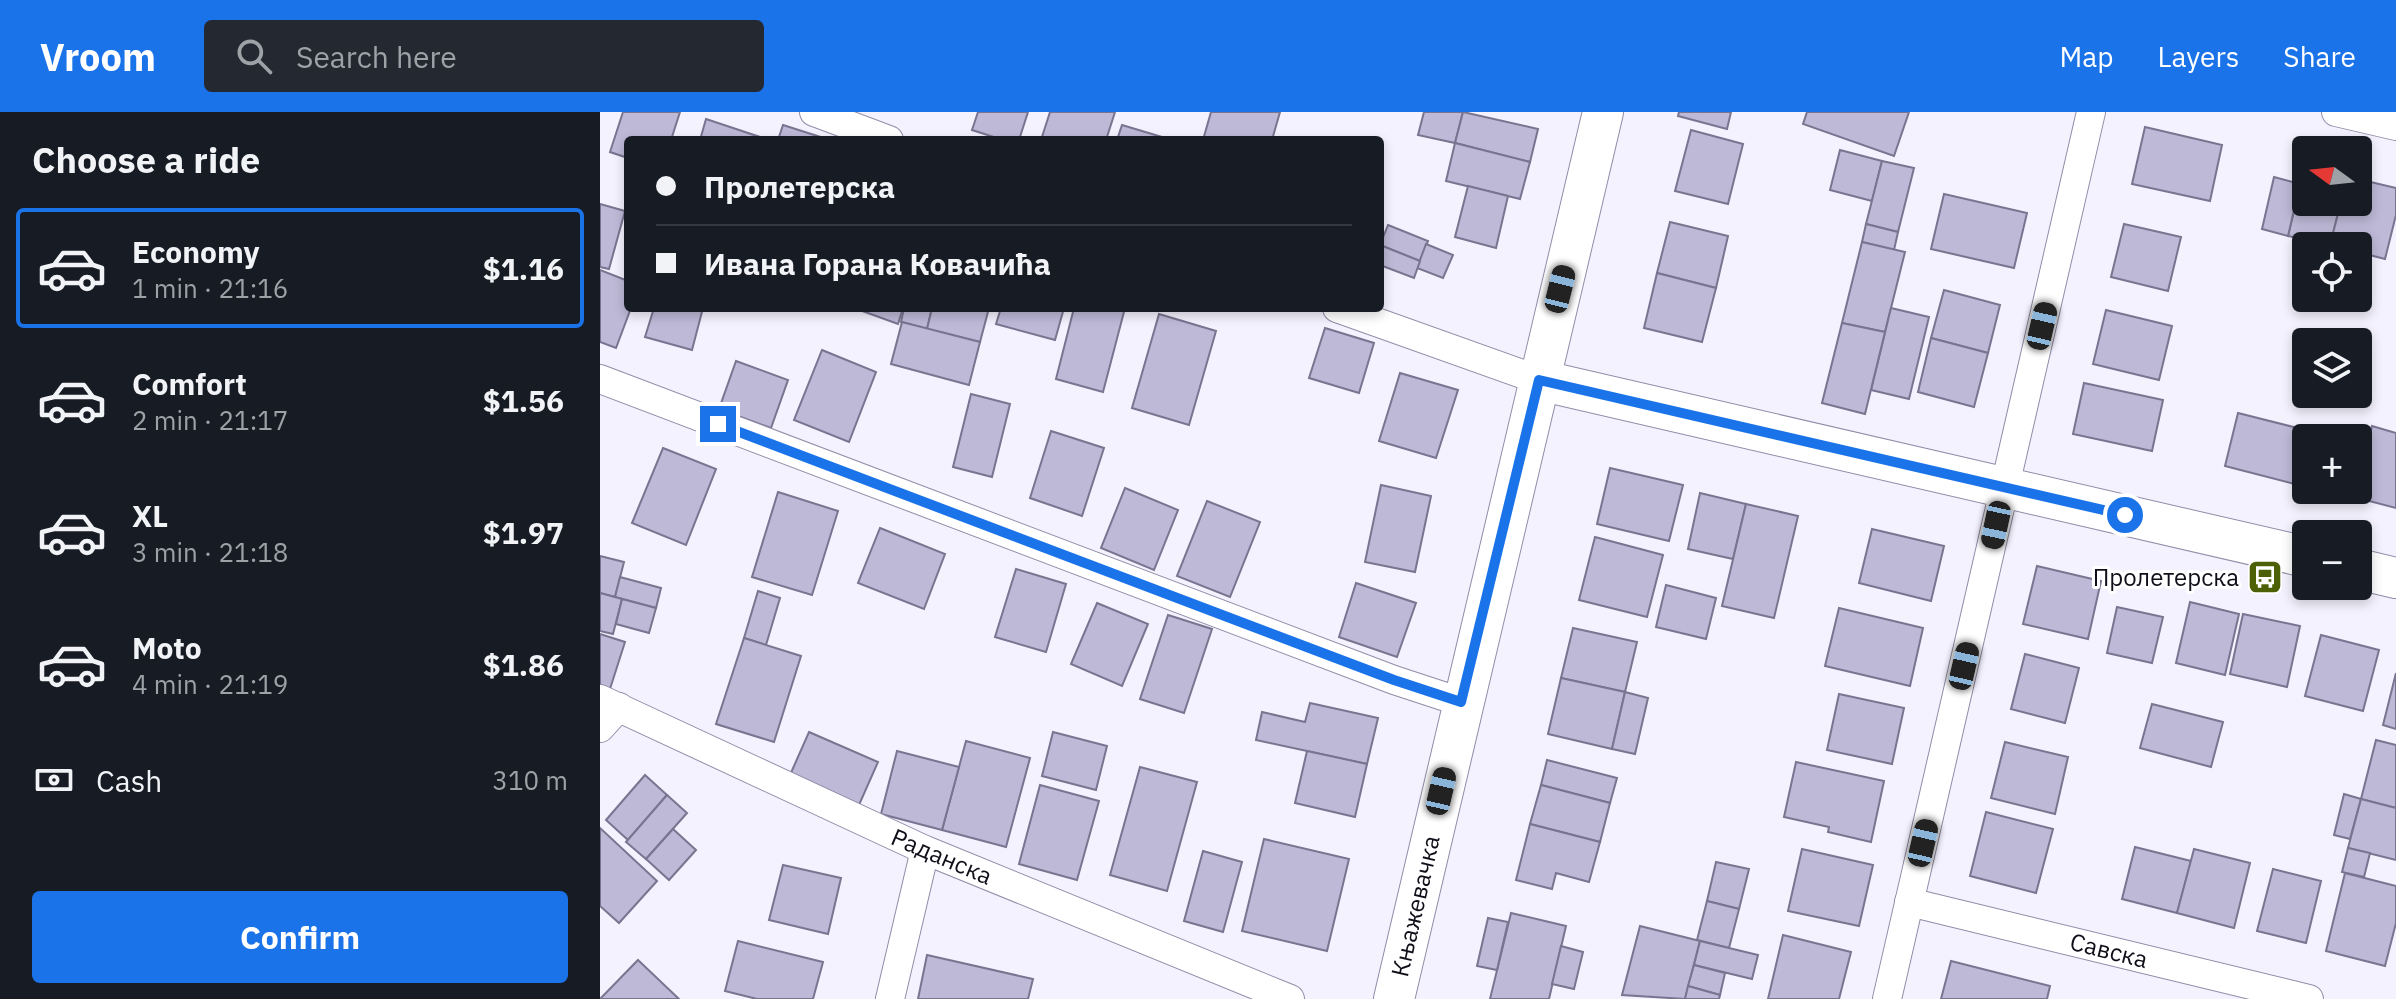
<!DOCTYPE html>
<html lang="en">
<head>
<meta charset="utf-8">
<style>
	body { margin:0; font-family:"IBM Plex Sans",sans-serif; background:#242831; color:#f1f3f6; height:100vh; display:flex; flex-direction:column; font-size:30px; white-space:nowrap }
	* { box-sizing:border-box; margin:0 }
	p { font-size:26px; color:#9ea1a6 }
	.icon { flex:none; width:44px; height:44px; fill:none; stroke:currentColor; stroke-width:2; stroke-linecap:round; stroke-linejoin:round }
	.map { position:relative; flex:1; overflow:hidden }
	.details { display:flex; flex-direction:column; background:#171b24; width:600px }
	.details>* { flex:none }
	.hud { position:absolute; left:24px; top:24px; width:760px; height:176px; border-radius:8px; box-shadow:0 4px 12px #0003; display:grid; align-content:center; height:176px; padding:0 32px; background:#171b24 }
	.needle { width:52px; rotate:285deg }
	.fabs { position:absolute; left:1692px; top:24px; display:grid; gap:16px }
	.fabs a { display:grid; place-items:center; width:80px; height:80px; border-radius:8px; background:#171b24; box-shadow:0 4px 12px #0003; font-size:40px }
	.end { position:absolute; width:36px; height:36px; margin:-18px; border:10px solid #1a73e8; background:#fff; box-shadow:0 0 0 4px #fff }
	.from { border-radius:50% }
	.car { position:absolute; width:24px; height:48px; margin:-24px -12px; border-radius:10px; box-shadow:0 0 6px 2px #0007; background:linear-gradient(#222 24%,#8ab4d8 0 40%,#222 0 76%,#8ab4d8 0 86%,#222 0) }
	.hud b { display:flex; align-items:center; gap:28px; height:76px; font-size:30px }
	.hud b+b { border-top:2px solid #363941 }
	.hud i { width:20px; height:20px; background:#f1f3f6 }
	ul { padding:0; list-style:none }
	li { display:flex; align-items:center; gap:24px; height:120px; margin:0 16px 12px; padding:0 16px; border:4px solid transparent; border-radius:8px }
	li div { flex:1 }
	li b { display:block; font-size:30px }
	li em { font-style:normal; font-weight:700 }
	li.on { border-color:#1a73e8 }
	li>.icon { width:72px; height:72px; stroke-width:1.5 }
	h2 { padding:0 32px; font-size:36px; line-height:96px }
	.pay { display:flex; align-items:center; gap:20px; height:88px; padding:0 32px; font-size:30px }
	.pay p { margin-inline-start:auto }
	.action { display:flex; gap:16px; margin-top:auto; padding:16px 32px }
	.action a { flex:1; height:92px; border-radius:8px; background:#1a73e8; color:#fff; font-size:32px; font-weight:700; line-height:92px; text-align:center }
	header { display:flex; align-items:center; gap:48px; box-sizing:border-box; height:112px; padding:0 40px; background:#1a73e8; color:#fff }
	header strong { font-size:38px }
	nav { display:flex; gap:44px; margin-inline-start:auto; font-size:28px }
	.search { width:560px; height:72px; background:#242831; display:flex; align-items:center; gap:20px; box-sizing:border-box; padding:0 28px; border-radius:8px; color:#9ea1a6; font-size:30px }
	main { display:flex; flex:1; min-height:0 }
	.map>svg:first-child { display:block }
</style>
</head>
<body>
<header>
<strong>Vroom</strong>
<div class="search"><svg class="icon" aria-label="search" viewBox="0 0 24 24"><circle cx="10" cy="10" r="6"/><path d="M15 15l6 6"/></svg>Search here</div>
<nav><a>Map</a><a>Layers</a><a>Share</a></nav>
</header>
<main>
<section class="details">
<h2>Choose a ride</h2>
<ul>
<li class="on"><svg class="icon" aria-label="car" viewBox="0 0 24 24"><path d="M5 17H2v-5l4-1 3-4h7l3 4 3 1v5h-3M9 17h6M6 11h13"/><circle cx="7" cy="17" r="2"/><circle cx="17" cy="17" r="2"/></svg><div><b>Economy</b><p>1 min · 21:16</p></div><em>$1.16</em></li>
<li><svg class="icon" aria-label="car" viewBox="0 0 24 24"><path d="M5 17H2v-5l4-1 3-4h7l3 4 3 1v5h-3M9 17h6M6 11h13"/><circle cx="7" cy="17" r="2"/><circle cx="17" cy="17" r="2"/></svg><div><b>Comfort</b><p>2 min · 21:17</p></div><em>$1.56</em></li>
<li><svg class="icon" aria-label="car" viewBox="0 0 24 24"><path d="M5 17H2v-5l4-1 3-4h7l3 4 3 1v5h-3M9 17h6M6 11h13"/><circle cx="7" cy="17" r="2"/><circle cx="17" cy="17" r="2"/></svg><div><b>XL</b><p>3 min · 21:18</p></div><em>$1.97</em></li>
<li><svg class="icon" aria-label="car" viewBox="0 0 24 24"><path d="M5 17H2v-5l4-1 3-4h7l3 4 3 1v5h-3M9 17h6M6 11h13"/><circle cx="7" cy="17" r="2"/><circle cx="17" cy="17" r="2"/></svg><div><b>Moto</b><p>4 min · 21:19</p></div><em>$1.86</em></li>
</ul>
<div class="pay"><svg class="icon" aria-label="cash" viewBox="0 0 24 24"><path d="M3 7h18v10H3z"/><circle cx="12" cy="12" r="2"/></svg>Cash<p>310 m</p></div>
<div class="action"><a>Confirm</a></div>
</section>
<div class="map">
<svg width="1796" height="887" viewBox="0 0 1796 887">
	<rect width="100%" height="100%" fill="#f4f2fe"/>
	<g fill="#beb9d7" stroke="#797490" stroke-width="2">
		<polygon points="23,0 80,0 71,28 28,28 28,46 10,40"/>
		<polygon points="378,0 428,0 419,28 403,28 372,18"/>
		<polygon points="450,0 515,0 506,28 441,28"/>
		<polygon points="611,0 680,0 672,28 603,28"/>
		<polygon points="824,0 863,0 855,31 818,23"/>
		<polygon points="863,0 938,17 930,50 855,31"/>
		<polygon points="1079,0 1131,0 1127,17 1078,4"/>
		<polygon points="1207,0 1309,0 1294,44 1203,12"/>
		<polygon points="106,7 160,25 159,28 100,28"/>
		<polygon points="183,13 230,28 178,28"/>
		<polygon points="522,13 572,28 517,28"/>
		<polygon points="1545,15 1622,33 1610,89 1532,72"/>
		<polygon points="1091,18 1143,32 1128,92 1075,79"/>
		<polygon points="855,31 930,50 920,87 846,69"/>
		<polygon points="1240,38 1282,49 1272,89 1230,78"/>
		<polygon points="1282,49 1314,56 1298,120 1266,112"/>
		<polygon points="1705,54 1706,90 1741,90 1730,133 1688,124"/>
		<polygon points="1674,65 1700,72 1688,124 1662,117"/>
		<polygon points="1758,67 1796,76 1796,103 1785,147 1758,140 1758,134 1730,133 1741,90 1758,90"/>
		<polygon points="868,74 908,84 896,136 855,125"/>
		<polygon points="1344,82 1427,101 1414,156 1331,137"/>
		<polygon points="0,92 25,99 9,157 0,155"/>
		<polygon points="1070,110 1128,124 1116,176 1057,161"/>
		<polygon points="1266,112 1298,120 1294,138 1262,130"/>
		<polygon points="1524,112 1581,125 1568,179 1511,165"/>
		<polygon points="788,113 828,129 820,149 780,133"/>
		<polygon points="1262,130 1305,140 1285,220 1242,211"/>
		<polygon points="826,132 853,143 843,166 817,156"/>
		<polygon points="780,133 820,149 814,166 780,153"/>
		<polygon points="0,158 28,169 28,196 31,196 16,236 0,230"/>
		<polygon points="1057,161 1116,176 1102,230 1044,216"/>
		<polygon points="1344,178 1400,193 1388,241 1331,226"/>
		<polygon points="54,196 103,196 92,238 45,225"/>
		<polygon points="254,196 303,196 298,212"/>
		<polygon points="304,196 332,196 327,217 301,210"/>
		<polygon points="332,196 389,196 380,230 327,217"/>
		<polygon points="401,196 464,196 455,228 396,212"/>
		<polygon points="474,196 525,196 503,280 456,267"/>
		<polygon points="1291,196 1329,205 1309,287 1271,278"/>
		<polygon points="1506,198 1572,214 1559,268 1493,252"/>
		<polygon points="559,202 616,219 589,313 532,296"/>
		<polygon points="302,210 380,230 369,273 291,252"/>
		<polygon points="1242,211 1285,220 1265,302 1222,291"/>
		<polygon points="725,216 774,231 759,281 709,266"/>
		<polygon points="1331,226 1388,241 1374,295 1318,280"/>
		<polygon points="222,238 276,260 249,330 194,308"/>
		<polygon points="136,249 188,268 171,316 119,297"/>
		<polygon points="800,261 858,278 836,346 779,329"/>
		<polygon points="1484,271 1563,288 1552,339 1473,322"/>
		<polygon points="371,282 410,292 392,365 353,355"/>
		<polygon points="1638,301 1737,326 1706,326 1706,375 1625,354"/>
		<polygon points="1772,314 1796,321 1796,396 1754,385"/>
		<polygon points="451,319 504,336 482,404 430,386"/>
		<polygon points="63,336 116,357 86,433 32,411"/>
		<polygon points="1010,356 1083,373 1069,429 997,412"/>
		<polygon points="781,373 831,384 815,460 765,450"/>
		<polygon points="525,376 578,398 554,458 501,436"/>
		<polygon points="178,380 238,399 212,483 152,465"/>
		<polygon points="1100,381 1146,392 1133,447 1088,437"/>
		<polygon points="607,389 660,410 630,485 577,464"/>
		<polygon points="1146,392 1198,404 1174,506 1122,494"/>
		<polygon points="280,416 345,442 324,497 258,471"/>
		<polygon points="1272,417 1344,434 1331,489 1259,471"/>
		<polygon points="995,425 1063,443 1047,505 979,488"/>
		<polygon points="0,444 24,450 15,485 0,481"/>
		<polygon points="1437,454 1501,469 1488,527 1423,512"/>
		<polygon points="416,457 466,472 446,540 395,525"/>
		<polygon points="20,465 61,476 56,496 15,485"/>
		<polygon points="756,471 816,491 797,545 739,525"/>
		<polygon points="1066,473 1116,486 1106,527 1056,515"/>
		<polygon points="158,479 180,486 166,533 144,526"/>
		<polygon points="0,481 22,487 13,522 0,519"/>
		<polygon points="22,487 56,496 49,521 16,512"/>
		<polygon points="1590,490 1639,502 1625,563 1576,551"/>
		<polygon points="497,491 548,512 522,574 471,552"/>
		<polygon points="1517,495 1563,505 1552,551 1507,541"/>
		<polygon points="1239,496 1323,516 1310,574 1225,554"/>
		<polygon points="1643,502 1700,514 1687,575 1630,562"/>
		<polygon points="568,503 612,517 584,601 540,587"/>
		<polygon points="973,516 1037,530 1025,580 961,566"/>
		<polygon points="0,522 25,530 10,577 0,573"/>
		<polygon points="1721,523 1779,538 1763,599 1705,584"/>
		<polygon points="144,526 201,544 174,630 116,612"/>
		<polygon points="1425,542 1479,556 1465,611 1411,597"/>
		<polygon points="1796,561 1796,617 1783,613"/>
		<polygon points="961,566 1025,580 1012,637 948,622"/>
		<polygon points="1025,580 1048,586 1035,642 1012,637"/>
		<polygon points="1239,582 1304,596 1292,652 1227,638"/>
		<polygon points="710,591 778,606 767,652 656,628 662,600 705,610"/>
		<polygon points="1552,592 1623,610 1611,655 1540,636"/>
		<polygon points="209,620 278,650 259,693 190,663"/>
		<polygon points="453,620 507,634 496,678 442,664"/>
		<polygon points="1776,628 1796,633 1796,696 1761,687"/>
		<polygon points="366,629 430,646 406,735 342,718"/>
		<polygon points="1405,630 1468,645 1455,702 1391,686"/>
		<polygon points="297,639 359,655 342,718 281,702"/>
		<polygon points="707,639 767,652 755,705 695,691"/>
		<polygon points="947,648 1017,666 1010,691 941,673"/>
		<polygon points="1196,650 1284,669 1271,730 1228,720 1229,715 1184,705"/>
		<polygon points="540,655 597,670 567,779 510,763"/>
		<polygon points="45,663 67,683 28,728 6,708"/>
		<polygon points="440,673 499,689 477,768 419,752"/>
		<polygon points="941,673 1010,691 1000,730 930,712"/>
		<polygon points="1744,682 1761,687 1750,727 1734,723"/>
		<polygon points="67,683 87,701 46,747 26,730"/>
		<polygon points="1761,687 1796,696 1796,748 1748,736"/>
		<polygon points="1386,700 1453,717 1436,781 1370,764"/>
		<polygon points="930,712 1000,730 989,770 956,761 952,777 916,768"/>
		<polygon points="0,716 57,769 19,811 0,794"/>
		<polygon points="73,717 96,738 69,768 46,747"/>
		<polygon points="664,727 749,747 727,839 642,819"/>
		<polygon points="1535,735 1591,749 1577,801 1522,787"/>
		<polygon points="1748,736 1770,741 1764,765 1742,760"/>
		<polygon points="1202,737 1273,753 1259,814 1188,799"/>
		<polygon points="1594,737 1650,751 1634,816 1577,801"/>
		<polygon points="603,739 642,750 623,820 584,809"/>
		<polygon points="1116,750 1149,757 1139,797 1107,789"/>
		<polygon points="183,753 241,766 228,822 169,808"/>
		<polygon points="1673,757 1721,769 1706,831 1657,819"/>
		<polygon points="1745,761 1796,774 1796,811 1785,854 1726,839"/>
		<polygon points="1107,789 1139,797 1129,836 1097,828"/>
		<polygon points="911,801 966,814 949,887 890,887"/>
		<polygon points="888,806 908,810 897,858 877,854"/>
		<polygon points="1040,814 1100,829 1085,887 1022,883"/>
		<polygon points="1183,823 1251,840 1239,887 1168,887"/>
		<polygon points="138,829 223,850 213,887 157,887 125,879"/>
		<polygon points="1100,829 1158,843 1152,867 1094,853"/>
		<polygon points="961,834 983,840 974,877 952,872"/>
		<polygon points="327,843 433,867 428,887 318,887"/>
		<polygon points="38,848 79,887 0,887"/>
		<polygon points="1351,849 1450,874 1447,887 1341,887"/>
		<polygon points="1094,853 1125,861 1120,883 1088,874"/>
		<polygon points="1088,874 1120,883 1119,887 1085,887"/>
	</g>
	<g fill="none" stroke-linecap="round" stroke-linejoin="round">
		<g stroke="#918ca8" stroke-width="30">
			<g id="street">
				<polyline points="214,0 289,28"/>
				<polyline points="1736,0 1796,14"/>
				<polyline points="737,196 939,268"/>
				<polyline points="0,267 794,568 861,590"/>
				<polyline points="0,587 325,738 690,887"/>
				<polyline points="0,616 19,595"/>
				<polyline points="1309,790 1709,887"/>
				<polyline points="290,887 325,738"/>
				<polyline points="1287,887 1491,0"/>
			</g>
		</g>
		<g stroke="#918ca8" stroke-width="42">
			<g id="secondary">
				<polyline points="939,268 1706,445"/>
				<polyline points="1758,457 1796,466"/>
				<polyline points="794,887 1003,0"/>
			</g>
		</g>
		<use href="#street" stroke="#fff" stroke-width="28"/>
		<use href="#secondary" stroke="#fff" stroke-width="40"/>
	</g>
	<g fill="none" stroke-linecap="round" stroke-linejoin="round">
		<polyline stroke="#1a73e8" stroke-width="10" points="118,312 794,568 861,590 939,268 1525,403"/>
	</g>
	<defs>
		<g id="bus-square" transform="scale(1.8)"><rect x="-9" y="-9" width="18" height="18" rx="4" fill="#4e6006" stroke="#fff"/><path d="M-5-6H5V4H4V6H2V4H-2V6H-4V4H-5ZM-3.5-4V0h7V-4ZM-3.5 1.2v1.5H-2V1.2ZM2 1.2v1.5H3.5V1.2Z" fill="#fff"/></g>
	</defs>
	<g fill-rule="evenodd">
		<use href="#bus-square" x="1665" y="465"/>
	</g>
	<g text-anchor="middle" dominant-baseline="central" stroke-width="6" stroke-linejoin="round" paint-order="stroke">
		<g font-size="24" fill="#100e18" stroke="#fff" text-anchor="end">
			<text x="1639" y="465">Пролетерска</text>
		</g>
		<g font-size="24" fill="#100e18" stroke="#fff">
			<text transform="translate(342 744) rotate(23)">Раданска</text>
			<text transform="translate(815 794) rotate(-77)">Књажевачка</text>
			<text transform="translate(1509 838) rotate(14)">Савска</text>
		</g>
	</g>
</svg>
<div class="fabs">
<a><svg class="needle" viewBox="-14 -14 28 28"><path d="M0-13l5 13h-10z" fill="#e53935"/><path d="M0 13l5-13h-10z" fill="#9ea1a6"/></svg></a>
<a><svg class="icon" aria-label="locate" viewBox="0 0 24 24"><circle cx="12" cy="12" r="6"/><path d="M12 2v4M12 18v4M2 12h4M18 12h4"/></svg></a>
<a><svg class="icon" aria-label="layers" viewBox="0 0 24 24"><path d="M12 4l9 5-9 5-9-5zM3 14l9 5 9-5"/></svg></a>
<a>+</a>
<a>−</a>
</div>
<i class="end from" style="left:1525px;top:403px"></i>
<i class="end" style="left:118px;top:312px"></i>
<i class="car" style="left:960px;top:177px;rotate:14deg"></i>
<i class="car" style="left:1442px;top:214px;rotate:13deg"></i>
<i class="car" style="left:1396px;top:413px;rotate:192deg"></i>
<i class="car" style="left:1364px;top:554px;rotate:13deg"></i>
<i class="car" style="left:841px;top:679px;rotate:13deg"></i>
<i class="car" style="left:1323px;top:731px;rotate:13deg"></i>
<div class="hud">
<b><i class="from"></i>Пролетерска</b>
<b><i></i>Ивана Горана Ковачића</b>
</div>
</div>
</main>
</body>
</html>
